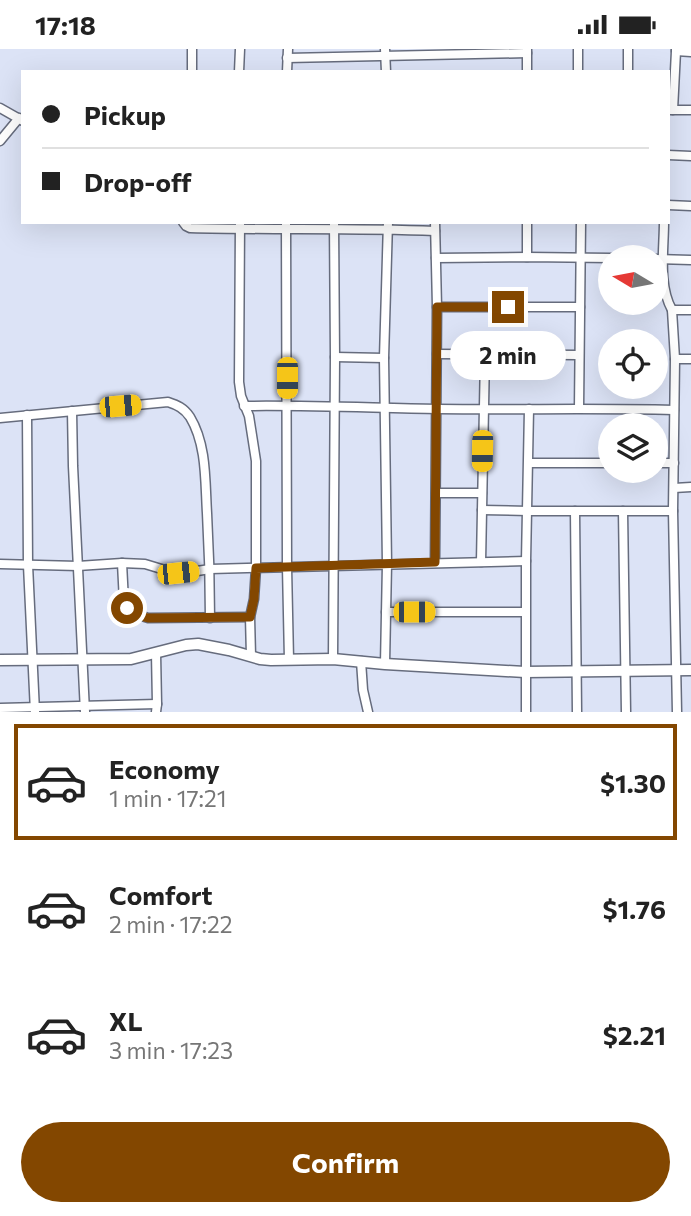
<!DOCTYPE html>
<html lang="en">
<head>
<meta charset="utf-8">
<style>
	body { margin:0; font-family:Commissioner,sans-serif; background:#f6f6f6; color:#222; height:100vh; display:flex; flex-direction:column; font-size:26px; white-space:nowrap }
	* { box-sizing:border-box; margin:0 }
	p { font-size:23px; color:#767676 }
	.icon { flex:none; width:38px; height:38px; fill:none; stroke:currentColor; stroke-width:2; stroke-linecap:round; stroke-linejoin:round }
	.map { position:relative; height:663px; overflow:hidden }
	.sheet { display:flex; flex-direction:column; background:#fff; flex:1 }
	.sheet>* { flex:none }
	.top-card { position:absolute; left:21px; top:21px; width:649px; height:154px; border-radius:0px; box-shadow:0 7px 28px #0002; display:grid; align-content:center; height:154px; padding:0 21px; background:#fff }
	.needle { width:46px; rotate:280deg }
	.fabs { position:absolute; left:598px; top:196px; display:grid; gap:14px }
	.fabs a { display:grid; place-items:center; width:70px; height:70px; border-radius:50%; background:#fff; box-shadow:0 7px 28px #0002; font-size:35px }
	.end { position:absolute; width:32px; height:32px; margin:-16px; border:9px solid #834700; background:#fff; box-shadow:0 0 0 4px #fff }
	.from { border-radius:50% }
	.bubble { position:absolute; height:49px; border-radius:24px; background:#fff; box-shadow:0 7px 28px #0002; font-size:23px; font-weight:700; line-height:49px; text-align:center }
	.car { position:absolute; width:21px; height:42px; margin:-21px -10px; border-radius:9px; box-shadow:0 0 5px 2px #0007; background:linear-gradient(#f5c518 24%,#345 0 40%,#f5c518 0 76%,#345 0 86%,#f5c518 0) }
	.top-card b { display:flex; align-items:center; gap:24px; height:66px; font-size:26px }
	.top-card b+b { border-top:2px solid #e0e0e0 }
	.top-card i { width:18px; height:18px; background:#222 }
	ul { padding:12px 0 0; list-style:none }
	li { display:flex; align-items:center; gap:21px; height:116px; margin:0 14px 10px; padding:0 7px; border:4px solid transparent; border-radius:0px }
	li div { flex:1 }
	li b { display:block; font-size:26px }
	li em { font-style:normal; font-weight:700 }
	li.current { border-color:#834700 }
	li>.icon { width:63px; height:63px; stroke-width:1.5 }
	.action { display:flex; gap:14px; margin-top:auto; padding:14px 21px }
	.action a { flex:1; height:80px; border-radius:42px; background:#834700; color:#fff; font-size:28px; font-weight:700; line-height:80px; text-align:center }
	.status { display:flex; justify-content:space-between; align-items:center; height:49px; padding:0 35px; background:#fff; direction:ltr }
	.status svg { height:19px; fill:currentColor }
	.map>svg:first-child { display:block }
</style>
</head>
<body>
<div class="status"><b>17:18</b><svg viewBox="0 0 49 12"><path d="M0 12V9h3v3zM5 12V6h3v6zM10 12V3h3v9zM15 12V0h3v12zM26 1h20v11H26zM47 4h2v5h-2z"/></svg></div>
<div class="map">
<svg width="691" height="663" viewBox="0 0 691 663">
	<rect width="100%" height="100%" fill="#dce3f6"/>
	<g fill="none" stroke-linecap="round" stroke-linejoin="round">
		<g stroke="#666c7d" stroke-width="11">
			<g id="minor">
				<polyline points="385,0 386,23"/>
				<polyline points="578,0 578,23"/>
				<polyline points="628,0 628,23"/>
				<polyline points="676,0 676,2 691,3"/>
				<polyline points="287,9 527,4"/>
				<polyline points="192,23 192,0"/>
				<polyline points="239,23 240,0"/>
				<polyline points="287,23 288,0"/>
				<polyline points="527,23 527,1"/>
				<polyline points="0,59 23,72"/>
				<polyline points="668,61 691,61"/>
				<polyline points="673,61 676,2"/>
				<polyline points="0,92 19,69"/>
				<polyline points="668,106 691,107"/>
				<polyline points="668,156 691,157"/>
				<path d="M183 173 186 177 190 179C272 181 353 179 435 182"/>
				<polyline points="240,173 239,333 241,347 249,367 256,412 256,519 254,550 250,568 251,607"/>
				<polyline points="286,173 287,518 289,611"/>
				<polyline points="435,173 437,258 435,513"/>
				<polyline points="527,173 527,208"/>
				<path d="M664 173C664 201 658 236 672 261L675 310 673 462 677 663"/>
				<polyline points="436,209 527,208 611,209"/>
				<polyline points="656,210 691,211"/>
				<polyline points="437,258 580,258"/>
				<polyline points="672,261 691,261"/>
				<polyline points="437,305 579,306"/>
				<polyline points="335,308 384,309"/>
				<polyline points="675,310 691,310"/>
				<path d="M244 357C309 356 373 359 438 360 517 361 595 359 674 361"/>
				<polyline points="579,359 581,173"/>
				<polyline points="72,362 73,417 85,663"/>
				<polyline points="27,366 28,516 35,663"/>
				<path d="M0 369 168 353C177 356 184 359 190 368 207 396 205 433 207 464 209 499 210 534 210 569"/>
				<polyline points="529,414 611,414"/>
				<polyline points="656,414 674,414"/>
				<polyline points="674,439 691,438"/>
				<polyline points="436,444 482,444"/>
				<polyline points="482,461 528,462 673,462"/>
				<polyline points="575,462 577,663"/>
				<polyline points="623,462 626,663"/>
				<polyline points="481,513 485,306"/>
				<path d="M122 514 124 553C129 563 138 566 148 569L250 568"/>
				<polyline points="0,515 78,517 122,514 145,515 178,525 210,520 526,512"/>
				<polyline points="386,563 525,563"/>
				<polyline points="333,610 335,308 334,173"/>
				<polyline points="361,612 363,641 368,663"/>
				<polyline points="385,615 387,515 384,309 388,173"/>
				<polyline points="0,659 157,655"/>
				<polyline points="156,663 157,655 156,604"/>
				<polyline points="526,663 526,512 529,360"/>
			</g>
		</g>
		<g stroke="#666c7d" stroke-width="13">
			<polyline id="tertiary" points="0,611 131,610 186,596 198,595 229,601 260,610 271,611 333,610 385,615 525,623 691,621"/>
		</g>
		<use href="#minor" stroke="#fff" stroke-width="8"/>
		<use href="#tertiary" stroke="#fff" stroke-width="10"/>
	</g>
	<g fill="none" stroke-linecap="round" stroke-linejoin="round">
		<polyline stroke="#834700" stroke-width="9" points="127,559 140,567 148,569 250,568 254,550 256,519 435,513 437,258 508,258"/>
	</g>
</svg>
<div class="fabs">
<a><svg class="needle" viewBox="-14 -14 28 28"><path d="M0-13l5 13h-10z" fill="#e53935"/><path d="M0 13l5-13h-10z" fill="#767676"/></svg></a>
<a><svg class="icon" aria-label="locate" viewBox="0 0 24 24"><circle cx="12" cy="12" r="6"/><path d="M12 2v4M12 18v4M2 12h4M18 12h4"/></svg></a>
<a><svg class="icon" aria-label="layers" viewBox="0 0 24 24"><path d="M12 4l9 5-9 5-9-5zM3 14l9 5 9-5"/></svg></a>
</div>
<i class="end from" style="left:127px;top:559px"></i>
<i class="end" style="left:508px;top:258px"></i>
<div class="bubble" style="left:450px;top:282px;width:116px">2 min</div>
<i class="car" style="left:287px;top:329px;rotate:180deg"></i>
<i class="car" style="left:120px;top:357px;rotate:85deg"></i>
<i class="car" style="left:482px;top:402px;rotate:181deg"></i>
<i class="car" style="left:178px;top:524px;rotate:84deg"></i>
<i class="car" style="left:414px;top:563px;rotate:90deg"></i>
<div class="top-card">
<b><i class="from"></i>Pickup</b>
<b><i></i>Drop-off</b>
</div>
</div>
<section class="sheet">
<ul>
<li class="current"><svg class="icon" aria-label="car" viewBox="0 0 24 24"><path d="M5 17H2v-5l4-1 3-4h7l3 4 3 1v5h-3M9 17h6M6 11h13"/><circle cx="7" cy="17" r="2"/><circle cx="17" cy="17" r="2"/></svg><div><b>Economy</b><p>1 min · 17:21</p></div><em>$1.30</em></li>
<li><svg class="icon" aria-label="car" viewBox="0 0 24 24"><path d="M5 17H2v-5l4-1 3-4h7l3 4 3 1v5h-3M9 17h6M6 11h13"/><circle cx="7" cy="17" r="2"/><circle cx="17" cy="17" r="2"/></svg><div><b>Comfort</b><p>2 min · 17:22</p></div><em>$1.76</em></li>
<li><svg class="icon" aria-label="car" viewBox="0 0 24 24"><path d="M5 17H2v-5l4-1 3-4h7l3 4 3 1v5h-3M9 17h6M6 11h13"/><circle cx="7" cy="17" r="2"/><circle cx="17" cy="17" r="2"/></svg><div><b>XL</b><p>3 min · 17:23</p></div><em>$2.21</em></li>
</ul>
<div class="action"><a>Confirm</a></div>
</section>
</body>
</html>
